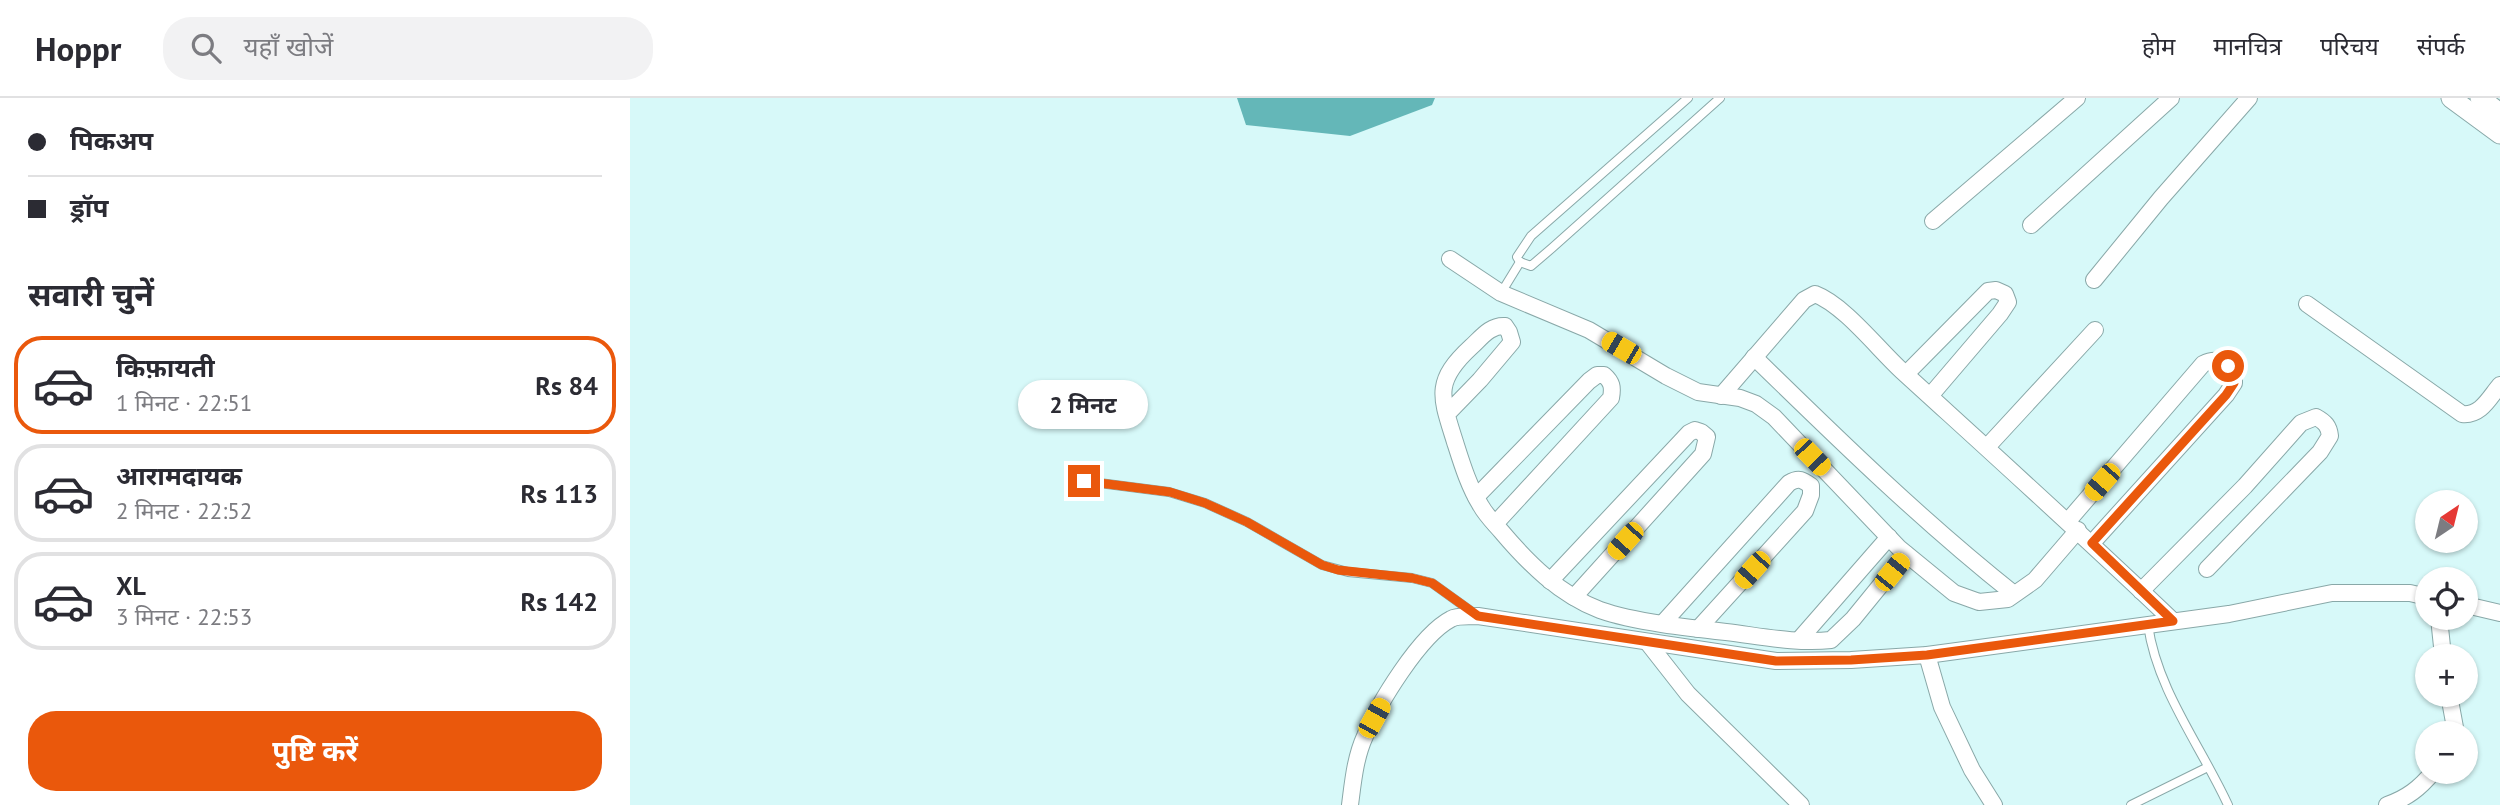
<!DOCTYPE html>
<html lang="hi">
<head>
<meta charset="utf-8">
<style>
	body { margin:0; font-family:"PT Sans","Noto Sans Devanagari",sans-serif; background:#f2f2f3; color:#2b2b33; height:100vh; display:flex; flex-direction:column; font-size:26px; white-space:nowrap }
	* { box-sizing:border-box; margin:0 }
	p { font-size:23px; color:#7c7c81 }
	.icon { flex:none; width:38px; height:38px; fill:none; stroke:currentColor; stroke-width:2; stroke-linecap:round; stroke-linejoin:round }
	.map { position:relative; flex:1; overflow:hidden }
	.details { display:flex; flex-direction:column; background:#fff; width:630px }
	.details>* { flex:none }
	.guide { display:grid; align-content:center; height:154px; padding:0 28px; background:#fff }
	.needle { width:46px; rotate:35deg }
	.fabs { position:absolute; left:1785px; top:392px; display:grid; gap:14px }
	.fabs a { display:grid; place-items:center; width:63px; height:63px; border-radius:50%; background:#fff; box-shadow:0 2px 5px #0004; font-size:35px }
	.end { position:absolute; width:32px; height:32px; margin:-16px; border:9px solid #ea580c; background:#fff; box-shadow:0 0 0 4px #fff }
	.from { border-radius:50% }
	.bubble { position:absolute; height:49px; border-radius:24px; background:#fff; box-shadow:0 2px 5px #0004; font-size:23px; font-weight:700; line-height:49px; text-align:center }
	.car { position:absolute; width:21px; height:42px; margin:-21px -10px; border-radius:9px; box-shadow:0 0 5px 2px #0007; background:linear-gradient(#f5c518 24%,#345 0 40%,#f5c518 0 76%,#345 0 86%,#f5c518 0) }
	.guide b { display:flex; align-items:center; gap:24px; height:66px; font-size:26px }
	.guide b+b { border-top:2px solid #e1e1e2 }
	.guide i { width:18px; height:18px; background:#2b2b33 }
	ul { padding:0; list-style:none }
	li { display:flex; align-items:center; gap:21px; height:98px; margin:0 14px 10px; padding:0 14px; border:4px solid #e1e1e2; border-radius:28px }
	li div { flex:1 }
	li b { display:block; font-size:26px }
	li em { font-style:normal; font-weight:700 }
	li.active { border-color:#ea580c }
	li>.icon { width:63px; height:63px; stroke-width:1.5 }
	h2 { padding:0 28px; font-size:32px; line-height:84px }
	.cta { display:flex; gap:14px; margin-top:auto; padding:14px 28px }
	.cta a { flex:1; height:80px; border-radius:28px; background:#ea580c; color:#fff; font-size:28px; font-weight:700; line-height:80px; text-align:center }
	header { display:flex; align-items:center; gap:42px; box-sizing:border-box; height:98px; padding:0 35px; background:#fff; border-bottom:2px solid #e1e1e2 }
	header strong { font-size:33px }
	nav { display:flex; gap:38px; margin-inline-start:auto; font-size:24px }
	.search { width:490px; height:63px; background:#f2f2f3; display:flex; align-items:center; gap:18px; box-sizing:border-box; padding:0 24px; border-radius:28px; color:#7c7c81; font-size:26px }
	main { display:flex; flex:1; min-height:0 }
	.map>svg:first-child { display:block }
</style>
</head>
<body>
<header>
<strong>Hoppr</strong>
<div class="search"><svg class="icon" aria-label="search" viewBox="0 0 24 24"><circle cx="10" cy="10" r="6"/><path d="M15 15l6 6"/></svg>यहाँ खोजें</div>
<nav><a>होम</a><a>मानचित्र</a><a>परिचय</a><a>संपर्क</a></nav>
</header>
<main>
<section class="details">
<div class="guide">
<b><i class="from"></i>पिकअप</b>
<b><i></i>ड्रॉप</b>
</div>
<h2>सवारी चुनें</h2>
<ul>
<li class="active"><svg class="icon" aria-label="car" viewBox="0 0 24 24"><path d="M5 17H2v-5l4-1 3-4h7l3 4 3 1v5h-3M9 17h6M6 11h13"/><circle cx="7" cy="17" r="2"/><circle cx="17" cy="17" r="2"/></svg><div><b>किफ़ायती</b><p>1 मिनट · 22:51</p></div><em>Rs 84</em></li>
<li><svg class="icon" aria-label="car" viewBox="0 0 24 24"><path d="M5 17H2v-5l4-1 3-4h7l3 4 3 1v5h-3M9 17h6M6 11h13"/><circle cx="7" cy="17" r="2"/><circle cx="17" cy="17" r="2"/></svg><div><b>आरामदायक</b><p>2 मिनट · 22:52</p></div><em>Rs 113</em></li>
<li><svg class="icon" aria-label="car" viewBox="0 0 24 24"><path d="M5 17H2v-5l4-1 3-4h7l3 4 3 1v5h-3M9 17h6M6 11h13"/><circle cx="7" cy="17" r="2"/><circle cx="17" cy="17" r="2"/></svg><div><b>XL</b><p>3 मिनट · 22:53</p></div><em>Rs 142</em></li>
</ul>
<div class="cta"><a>पुष्टि करें</a></div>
</section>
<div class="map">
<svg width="1870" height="707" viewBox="0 0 1870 707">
	<rect width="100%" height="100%" fill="#d7f9f9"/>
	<polygon fill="#64b7b8" points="607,0 805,0 802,7 720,38 616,27"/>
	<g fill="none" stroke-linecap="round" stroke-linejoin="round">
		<g stroke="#89a8a8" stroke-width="10">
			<g id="service">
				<polyline points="1058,0 901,138 887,159 890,164 901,168 922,150 1090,0"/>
				<polyline points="871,195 890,164"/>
				<polyline points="454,383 539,394 575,405 617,424 692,467 718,474 782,480 802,485 845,516"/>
				<path d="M1518 527C1527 592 1571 648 1598 707"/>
				<polyline points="1501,707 1578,669"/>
			</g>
		</g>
		<g stroke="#89a8a8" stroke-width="18">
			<g id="minor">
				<polyline points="1303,123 1447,0"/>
				<polyline points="1401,127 1541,0"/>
				<polyline points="820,161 871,195 959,232 1036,278 1068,294 1110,300 1126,306 1144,319 1269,450 1324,495 1349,504 1378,501 1405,482 1448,432"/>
				<polyline points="1464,182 1531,100 1619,0"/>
				<path d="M1677 206 1832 316C1851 318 1859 300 1870 287"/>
				<path d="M1124 259C1208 341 1292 423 1384 496"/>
				<polyline points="1276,276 1358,193 1366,192 1375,196 1378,204 1370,216 1300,298"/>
				<path d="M1091 298 1174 202 1185 196C1214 207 1248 251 1272 273 1363 356 1454 438 1543 523"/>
				<path d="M817 316 850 282 882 244 879 234 875 228C860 227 851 240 841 249 803 284 811 299 825 344 832 366 839 389 851 408 856 417 864 425 871 433 898 465 930 497 970 512 1004 524 1059 530 1096 534 1130 538 1167 546 1201 542L1223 521 1276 456"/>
				<polyline points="1357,349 1465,232"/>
				<path d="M846 399 959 283 967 277H974C982 284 983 289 981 300L865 426"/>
				<path d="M1438 423 1573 266C1587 259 1595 264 1604 275V285L1596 297 1462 445"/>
				<polyline points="920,483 1059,335 1065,332 1071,334 1077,339 1073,356 944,499"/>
				<path d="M1511 493 1615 388 1671 325 1686 319C1695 324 1699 328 1700 338L1690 354 1577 471"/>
				<polyline points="1836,507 1870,515"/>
				<polyline points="1809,520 1813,558"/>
				<path d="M1033 525 1159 385C1169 379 1173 382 1181 388V397L1175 413 1068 531"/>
				<polyline points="1169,542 1259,439"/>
				<polyline points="1018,545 1058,596 1171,707"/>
				<polyline points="1297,557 1312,609 1342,672 1364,707"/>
				<polyline points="1819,597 1826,635"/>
				<path d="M720 707C723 684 725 660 735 638 748 606 790 537 821 521 828 517 840 519 848 518L1146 563 1221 562 1297 557 1599 516 1702 495H1780L1797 499"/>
				<path d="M1757 707C1777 700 1790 690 1803 674"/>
			</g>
		</g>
		<g stroke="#89a8a8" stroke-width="21">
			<g id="tertiary">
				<polyline points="1821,0 1870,36"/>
				<polyline points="1850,0 1870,15"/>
			</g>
		</g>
		<use href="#service" stroke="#fff" stroke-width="8"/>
		<use href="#minor" stroke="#fff" stroke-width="16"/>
		<use href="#tertiary" stroke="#fff" stroke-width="19"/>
	</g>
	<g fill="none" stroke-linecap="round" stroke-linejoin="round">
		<polyline stroke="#ea580c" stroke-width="9" points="454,383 540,394 575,405 617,424 692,467 708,472 782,480 802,485 848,518 1146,563 1221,562 1297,557 1543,523 1462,445 1596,297 1604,285 1604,275 1598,268"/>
	</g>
</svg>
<div class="fabs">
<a><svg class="needle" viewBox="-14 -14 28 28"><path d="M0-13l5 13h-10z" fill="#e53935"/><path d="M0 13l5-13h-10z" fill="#7c7c81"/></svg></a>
<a><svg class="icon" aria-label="locate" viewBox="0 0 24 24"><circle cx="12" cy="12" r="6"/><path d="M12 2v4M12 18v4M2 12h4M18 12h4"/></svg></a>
<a>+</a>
<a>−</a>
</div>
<i class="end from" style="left:1598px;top:268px"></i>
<i class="end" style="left:454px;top:383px"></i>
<div class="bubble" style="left:388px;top:282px;width:130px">2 मिनट</div>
<i class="car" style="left:991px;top:250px;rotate:300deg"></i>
<i class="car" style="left:1182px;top:359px;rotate:136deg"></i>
<i class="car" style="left:1472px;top:384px;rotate:221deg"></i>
<i class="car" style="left:995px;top:443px;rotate:222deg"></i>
<i class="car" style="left:1122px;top:472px;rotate:222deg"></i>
<i class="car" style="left:1262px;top:474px;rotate:39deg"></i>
<i class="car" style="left:744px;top:620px;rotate:29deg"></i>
</div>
</main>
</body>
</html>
